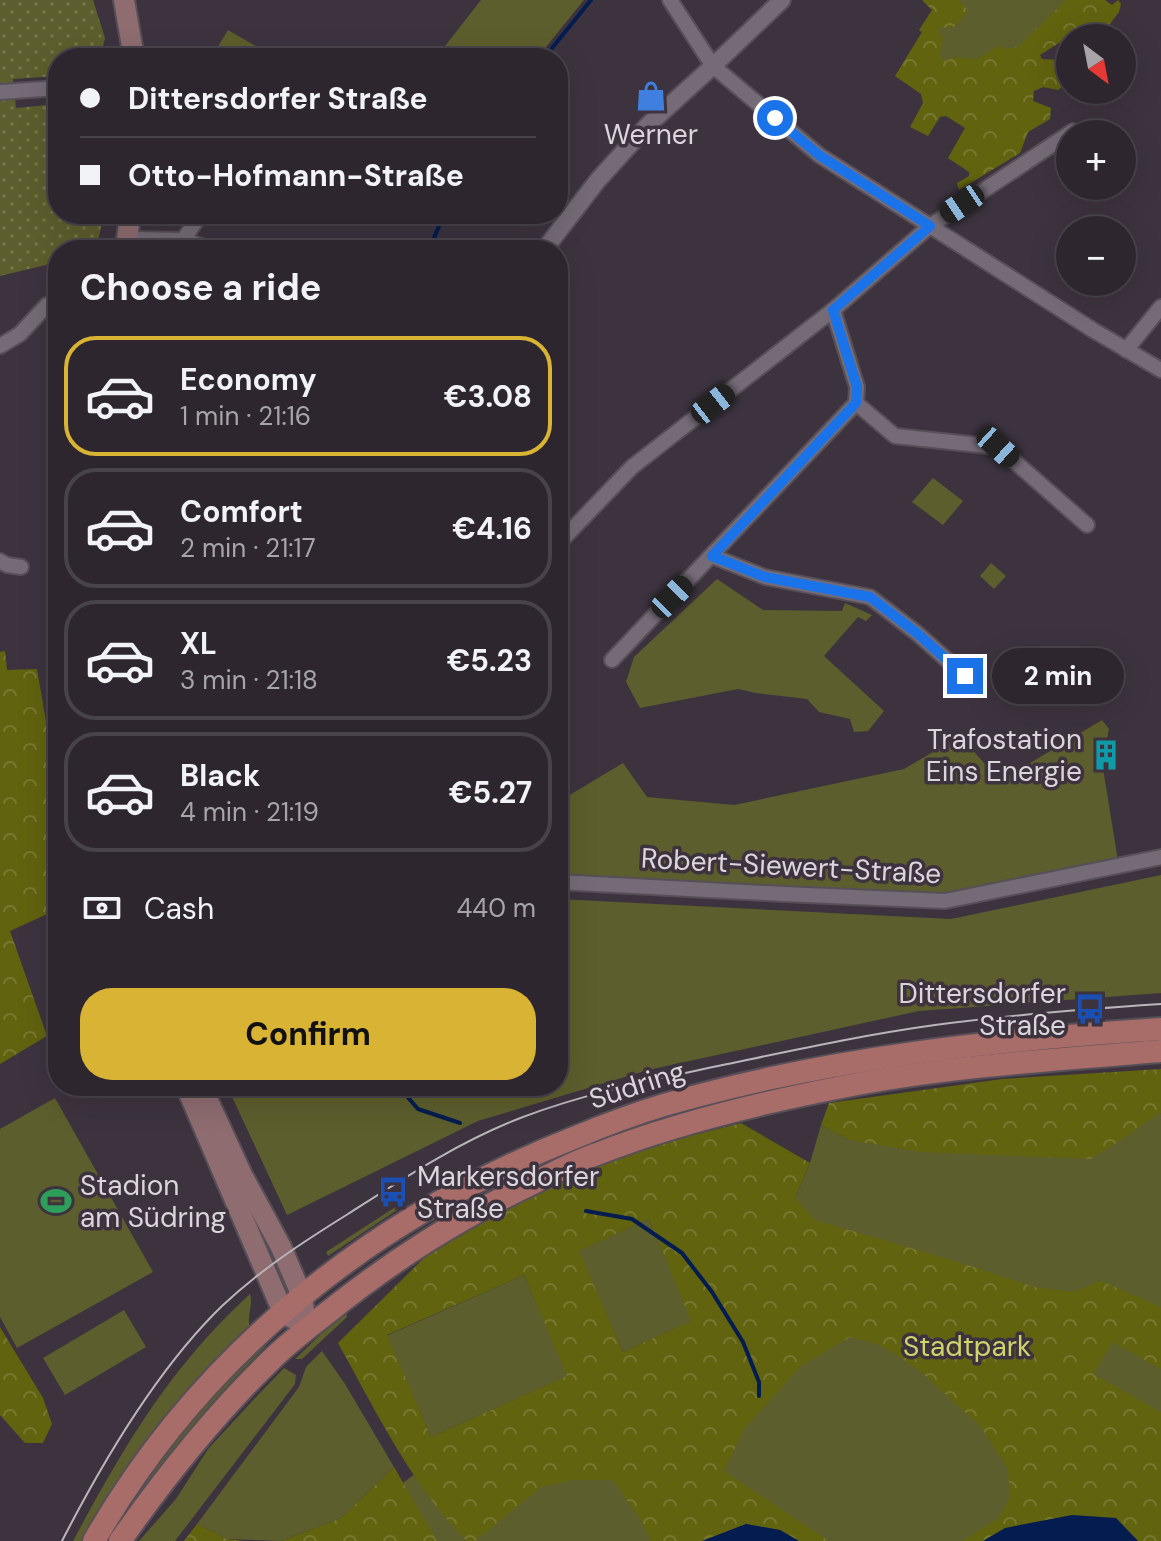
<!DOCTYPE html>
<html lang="en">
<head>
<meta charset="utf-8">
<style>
	body { margin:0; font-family:"DM Sans",sans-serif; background:#39323a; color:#f1f3f6; height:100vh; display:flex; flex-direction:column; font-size:30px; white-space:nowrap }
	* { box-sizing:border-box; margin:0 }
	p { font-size:26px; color:#a7a5aa }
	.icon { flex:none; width:44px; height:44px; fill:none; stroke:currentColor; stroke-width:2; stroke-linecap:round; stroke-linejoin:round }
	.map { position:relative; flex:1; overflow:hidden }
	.details { position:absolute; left:48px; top:240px; width:520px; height:856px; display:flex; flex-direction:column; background:#2d262e; border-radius:32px; box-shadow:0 8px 32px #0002,0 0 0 2px #48434a }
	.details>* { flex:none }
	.hud { position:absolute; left:48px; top:48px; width:520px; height:176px; border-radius:32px; box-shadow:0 8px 32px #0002,0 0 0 2px #48434a; display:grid; align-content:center; height:176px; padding:0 32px; background:#2d262e }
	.needle { width:52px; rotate:148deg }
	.buttons { position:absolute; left:1056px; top:24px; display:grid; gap:16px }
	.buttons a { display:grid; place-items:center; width:80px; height:80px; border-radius:50%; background:#2d262e; box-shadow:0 8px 32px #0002,0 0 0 2px #48434a; font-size:40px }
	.end { position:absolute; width:36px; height:36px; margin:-18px; border:10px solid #1a73e8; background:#fff; box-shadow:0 0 0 4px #fff }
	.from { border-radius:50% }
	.bubble { position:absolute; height:56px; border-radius:28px; background:#2d262e; box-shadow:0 8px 32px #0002,0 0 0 2px #48434a; font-size:26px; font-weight:700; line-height:56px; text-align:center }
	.car { position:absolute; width:24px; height:48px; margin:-24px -12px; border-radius:10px; box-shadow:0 0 6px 2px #0007; background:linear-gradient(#222 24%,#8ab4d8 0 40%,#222 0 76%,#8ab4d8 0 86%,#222 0) }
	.hud b { display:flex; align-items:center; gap:28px; height:76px; font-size:30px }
	.hud b+b { border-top:2px solid #48434a }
	.hud i { width:20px; height:20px; background:#f1f3f6 }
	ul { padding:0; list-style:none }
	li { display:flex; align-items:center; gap:24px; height:120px; margin:0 16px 12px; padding:0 16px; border:4px solid #48434a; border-radius:32px }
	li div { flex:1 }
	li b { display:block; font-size:30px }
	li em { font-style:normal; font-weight:700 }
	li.on { border-color:#d9b334 }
	li>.icon { width:72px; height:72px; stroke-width:1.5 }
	h2 { padding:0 32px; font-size:36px; line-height:96px }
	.pay { display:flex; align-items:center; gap:20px; height:88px; padding:0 32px; font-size:30px }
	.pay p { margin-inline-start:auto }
	.button { display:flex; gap:16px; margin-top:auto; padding:16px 32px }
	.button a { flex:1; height:92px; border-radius:32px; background:#d9b334; color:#111; font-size:32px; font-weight:700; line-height:92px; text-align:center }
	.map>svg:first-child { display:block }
</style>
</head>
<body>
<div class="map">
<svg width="1161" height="1541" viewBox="0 0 1161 1541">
	<defs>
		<pattern id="forest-crowns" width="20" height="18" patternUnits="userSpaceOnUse" patternTransform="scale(2)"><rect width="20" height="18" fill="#61630f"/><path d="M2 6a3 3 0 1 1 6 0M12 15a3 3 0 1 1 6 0" fill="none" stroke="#777831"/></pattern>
		<pattern id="garden-dots" width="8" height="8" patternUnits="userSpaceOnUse" patternTransform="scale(2)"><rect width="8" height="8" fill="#5c5e2d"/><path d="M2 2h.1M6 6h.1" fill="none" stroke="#73744b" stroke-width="1.8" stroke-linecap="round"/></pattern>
	</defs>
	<rect width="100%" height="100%" fill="#3c333e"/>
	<g fill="#5c5e2d">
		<polygon points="481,0 584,0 537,58 442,58 438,55"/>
		<polygon points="954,0 1084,0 1036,51 955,68 926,48"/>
		<polygon points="228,30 271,55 269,58 211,58"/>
		<polygon points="933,478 963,501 943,525 912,502"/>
		<polygon points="991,563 1006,576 994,589 980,576"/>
		<polygon points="717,579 763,610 842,611 845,603 872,615 866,621 858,617 824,656 884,711 868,731 854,732 850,719 819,712 807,699 756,693 738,689 640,708 626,682 634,657"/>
		<polygon points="1102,720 1109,729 1102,762 1118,861 940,895 558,875 558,802 623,763 647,797 734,805 904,769 960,736 1000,781"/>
		<polygon points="1161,875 1161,993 919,1011 648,1070 478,1121 287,1215 227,1086 558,1086 558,899 951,919"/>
		<polygon points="55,1098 153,1272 17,1348 0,1317 0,1129"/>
		<polygon points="1161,1113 1161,1541 1138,1541 1138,1539 1072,1515 983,1541 799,1541 780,1530 746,1524 702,1541 325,1541 423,1468 705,1331 795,1198 810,1163 821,1125 849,1140"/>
		<polygon points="406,1200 409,1202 328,1256 326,1252"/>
		<polygon points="649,1219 692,1321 623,1352 578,1251"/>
		<polygon points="524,1275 568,1376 431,1437 386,1336"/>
		<path d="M250 1294C254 1306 245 1317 251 1330L87 1541H73C124 1446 170 1367 250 1294Z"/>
		<polygon points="124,1310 146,1347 65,1395 43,1358"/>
		<polygon points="346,1310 347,1317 302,1359 295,1359"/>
		<path d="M261 1341 266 1346C206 1405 154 1469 110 1541H103L173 1438Z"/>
		<polygon points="322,1351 345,1384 394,1467 341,1518 281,1541 227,1539 197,1524 299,1387 306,1367"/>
		<polygon points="284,1368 296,1375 295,1384 175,1541 139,1541 176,1499 208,1449 257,1396"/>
	</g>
	<g fill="url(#forest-crowns)" fill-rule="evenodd">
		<polygon points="922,0 959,0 968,11 954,27 938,28 943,39 939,56 946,61 955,57 977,59 998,46 1008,49 1018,47 1066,0 1105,0 1112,5 1118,0 1121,4 1119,12 1100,37 1074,38 1070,36 1040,55 1042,59 1060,60 1067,65 1064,85 1058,90 1043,87 1034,91 1033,101 1051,108 1050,119 1028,132 1020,153 959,190 957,183 969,176 969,172 948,158 965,128 946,116 940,117 928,136 910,127 923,103 921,94 895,76 922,32 919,30 932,10"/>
		<polygon points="5,651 7,670 37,669 58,792 58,909 10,931 47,1036 0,1064 0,652"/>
		<polygon points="1161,1069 1161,1113 1158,1114 1118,1142 1090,1159 921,1152 849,1140 821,1125 829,1103 1002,1079"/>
		<path d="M741 1123 810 1163 795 1198 815 1220 955 1261 1035 1287 1073 1292 1101 1281 1161 1307V1369L1113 1342 1093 1374 1161 1412V1541H1138L1116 1518 1005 1528 983 1541H962L999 1518 1010 1497 1008 1469 980 1426 920 1371 895 1354 877 1344 850 1337 801 1366 745 1428 724 1471 829 1541H799L780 1530 746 1524 702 1541H651L641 1521 613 1480H574L541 1487 475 1541H467C411 1485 376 1411 338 1343L430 1252 502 1208 635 1150ZM649 1219 691 1321 623 1352 579 1251ZM524 1275 567 1376 431 1437 387 1335Z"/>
		<polygon points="0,1327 43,1398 52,1424 43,1443 25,1443 0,1415"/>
		<polygon points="394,1467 437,1541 281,1541 341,1518"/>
		<polygon points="197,1524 227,1539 243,1541 184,1541"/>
	</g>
	<polygon fill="url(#garden-dots)" points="0,0 93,0 105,38 100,58 58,58 58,76 13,79 16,108 58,104 58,214 104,214 96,250 58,250 58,262 0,276"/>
	<g fill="#041c50">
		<polygon points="1072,1515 1116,1518 1138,1541 983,1541 1005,1528"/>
		<polygon points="746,1524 780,1530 799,1541 702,1541"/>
	</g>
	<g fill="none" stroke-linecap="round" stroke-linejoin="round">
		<g stroke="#041c50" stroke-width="4">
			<polyline points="544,58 591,0"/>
			<polyline points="429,250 444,214"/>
			<polyline points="398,1086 418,1109 460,1123"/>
			<polyline points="586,1211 632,1219 682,1253 712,1292 743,1342 759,1382 759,1396"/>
		</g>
		<g stroke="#574f58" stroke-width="18">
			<g id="minor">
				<polyline points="670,0 713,66 819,155 1093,330 1161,370"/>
				<polyline points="0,92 58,88"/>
				<polyline points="128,239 183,240 201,214"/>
				<polyline points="183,240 213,250"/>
				<polyline points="0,346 20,334 47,305"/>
				<polyline points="1126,350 1161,307"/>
				<polyline points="856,403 895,436 998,447 1087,525"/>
				<polyline points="558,544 632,467 833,310 930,226 1073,131"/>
				<polyline points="712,556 765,577 870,597 918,634 965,676"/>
				<polyline points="0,561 7,565 21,567"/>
				<polyline points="612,660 856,403 857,387 833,310"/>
				<polyline points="558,882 784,894 945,901 1161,857"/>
			</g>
		</g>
		<g stroke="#574f58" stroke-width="20">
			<polyline id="tertiary" points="544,250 598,180 648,125 713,66 782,0"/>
		</g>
		<g stroke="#574f58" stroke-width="24">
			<g id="secondary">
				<polyline points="124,0 134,58"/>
				<polyline points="126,250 130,214"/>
				<path d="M186 1086 283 1312C294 1321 304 1323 318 1321"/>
				<polyline points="203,1090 242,1175 281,1247 302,1296 304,1311"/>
			</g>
		</g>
		<g stroke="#574f58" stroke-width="26">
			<g id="primary">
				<path d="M94 1541C202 1352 375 1216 576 1137 605 1125 634 1114 664 1105 826 1058 993 1040 1161 1029"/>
				<path d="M120 1541C165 1477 214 1415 271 1360 288 1343 308 1328 327 1313 393 1260 454 1221 531 1184 552 1174 574 1162 597 1154 676 1123 759 1103 842 1087 947 1066 1055 1060 1161 1051"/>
			</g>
		</g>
		<use href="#minor" stroke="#756b77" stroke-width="14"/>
		<use href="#tertiary" stroke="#756b77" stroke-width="16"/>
		<use href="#secondary" stroke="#8e6c70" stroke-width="20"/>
		<use href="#primary" stroke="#a86d69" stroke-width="22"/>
		<path stroke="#bab4bb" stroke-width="2" d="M62 1541C103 1461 157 1369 222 1306 260 1270 303 1242 348 1214 404 1178 460 1141 523 1117 586 1093 653 1080 718 1066 790 1051 862 1035 935 1025 1010 1015 1085 1009 1161 1004"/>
	</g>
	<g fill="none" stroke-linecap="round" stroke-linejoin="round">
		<polyline stroke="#1a73e8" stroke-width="10" points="775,118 819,155 930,226 833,310 857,387 856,403 712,556 765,577 870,597 918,634 965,676"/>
	</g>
	<defs>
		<g id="shop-bare" transform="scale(2.4)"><path d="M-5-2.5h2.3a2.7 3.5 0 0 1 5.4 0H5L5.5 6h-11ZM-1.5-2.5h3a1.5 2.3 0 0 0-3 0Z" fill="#3f7fe0" stroke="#3c333e" stroke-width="2.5" paint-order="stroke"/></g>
		<g id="building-bare" transform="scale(2.4)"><path d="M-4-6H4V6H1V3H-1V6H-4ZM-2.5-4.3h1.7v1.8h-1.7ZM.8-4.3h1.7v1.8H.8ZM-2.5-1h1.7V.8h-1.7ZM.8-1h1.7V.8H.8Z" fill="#0f9aa8" stroke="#3c333e" stroke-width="2.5" paint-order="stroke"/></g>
		<g id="bus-bare" transform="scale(2.4)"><path d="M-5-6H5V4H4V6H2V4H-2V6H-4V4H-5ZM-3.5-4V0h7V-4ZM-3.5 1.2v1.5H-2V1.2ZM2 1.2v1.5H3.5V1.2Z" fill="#1a4fb4" stroke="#3c333e" stroke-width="2.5" paint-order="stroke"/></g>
		<g id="stadium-bare" transform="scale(2.4)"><path d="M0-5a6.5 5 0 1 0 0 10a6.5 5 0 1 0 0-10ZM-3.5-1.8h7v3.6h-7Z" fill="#2e9e5b" stroke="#3c333e" stroke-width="2.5" paint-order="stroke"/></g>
	</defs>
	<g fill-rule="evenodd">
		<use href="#shop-bare" x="651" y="96"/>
		<use href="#building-bare" x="1106" y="755"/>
		<use href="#bus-bare" x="1090" y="1009"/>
		<use href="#bus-bare" x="393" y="1192"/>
		<use href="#stadium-bare" x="56" y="1201"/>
	</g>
	<g text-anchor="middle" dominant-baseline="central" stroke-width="7" stroke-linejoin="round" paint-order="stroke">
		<g font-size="28" fill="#dbd5dc" stroke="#3c333e" text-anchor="end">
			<text x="651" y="134" text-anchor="middle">Werner</text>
			<text x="1082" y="739">Trafostation<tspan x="1082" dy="32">Eins Energie</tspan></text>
			<text x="1066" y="993">Dittersdorfer<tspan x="1066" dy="32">Straße</tspan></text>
			<text x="417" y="1176" text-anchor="start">Markersdorfer<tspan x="417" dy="32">Straße</tspan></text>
			<text x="80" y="1185" text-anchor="start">Stadion<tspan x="80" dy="32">am Südring</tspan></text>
		</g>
		<g font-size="28" fill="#dbd5dc" stroke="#3c333e">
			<text transform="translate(791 866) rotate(3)">Robert-Siewert-Straße</text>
			<text transform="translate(637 1085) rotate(-18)">Südring</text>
		</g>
		<g font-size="28" fill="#d1d46a" stroke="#3c333e">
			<text x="967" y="1346">Stadtpark</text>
		</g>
	</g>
</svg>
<div class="buttons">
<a><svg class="needle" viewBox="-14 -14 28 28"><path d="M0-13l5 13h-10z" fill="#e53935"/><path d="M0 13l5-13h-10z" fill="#a7a5aa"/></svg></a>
<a>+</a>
<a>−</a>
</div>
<i class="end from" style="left:775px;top:118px"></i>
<i class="end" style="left:965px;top:676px"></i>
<div class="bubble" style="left:992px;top:648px;width:132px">2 min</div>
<i class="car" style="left:962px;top:204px;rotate:236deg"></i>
<i class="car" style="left:713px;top:404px;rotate:52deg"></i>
<i class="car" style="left:998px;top:447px;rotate:132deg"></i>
<i class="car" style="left:672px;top:597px;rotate:44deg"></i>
<div class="hud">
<b><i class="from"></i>Dittersdorfer Straße</b>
<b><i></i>Otto-Hofmann-Straße</b>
</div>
<section class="details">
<h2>Choose a ride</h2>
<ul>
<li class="on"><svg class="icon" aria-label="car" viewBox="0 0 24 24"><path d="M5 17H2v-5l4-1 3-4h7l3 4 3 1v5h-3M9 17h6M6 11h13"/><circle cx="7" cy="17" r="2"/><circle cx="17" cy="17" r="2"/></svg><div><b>Economy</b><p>1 min · 21:16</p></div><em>€3.08</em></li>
<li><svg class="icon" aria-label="car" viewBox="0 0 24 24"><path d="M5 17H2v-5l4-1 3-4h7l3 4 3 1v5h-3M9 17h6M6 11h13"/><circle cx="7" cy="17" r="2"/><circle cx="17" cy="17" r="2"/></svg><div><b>Comfort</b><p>2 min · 21:17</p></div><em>€4.16</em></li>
<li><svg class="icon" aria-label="car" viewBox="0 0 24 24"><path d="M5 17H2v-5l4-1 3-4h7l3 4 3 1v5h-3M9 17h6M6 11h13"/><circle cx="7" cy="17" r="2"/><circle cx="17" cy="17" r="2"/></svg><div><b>XL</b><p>3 min · 21:18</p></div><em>€5.23</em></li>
<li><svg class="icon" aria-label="car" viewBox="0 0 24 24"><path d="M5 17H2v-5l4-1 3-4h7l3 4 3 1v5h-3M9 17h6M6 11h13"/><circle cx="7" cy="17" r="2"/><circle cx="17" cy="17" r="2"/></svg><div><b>Black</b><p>4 min · 21:19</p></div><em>€5.27</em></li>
</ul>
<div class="pay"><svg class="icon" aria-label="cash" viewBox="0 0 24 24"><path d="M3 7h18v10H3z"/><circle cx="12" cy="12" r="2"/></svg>Cash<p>440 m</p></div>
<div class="button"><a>Confirm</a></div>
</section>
</div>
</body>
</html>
